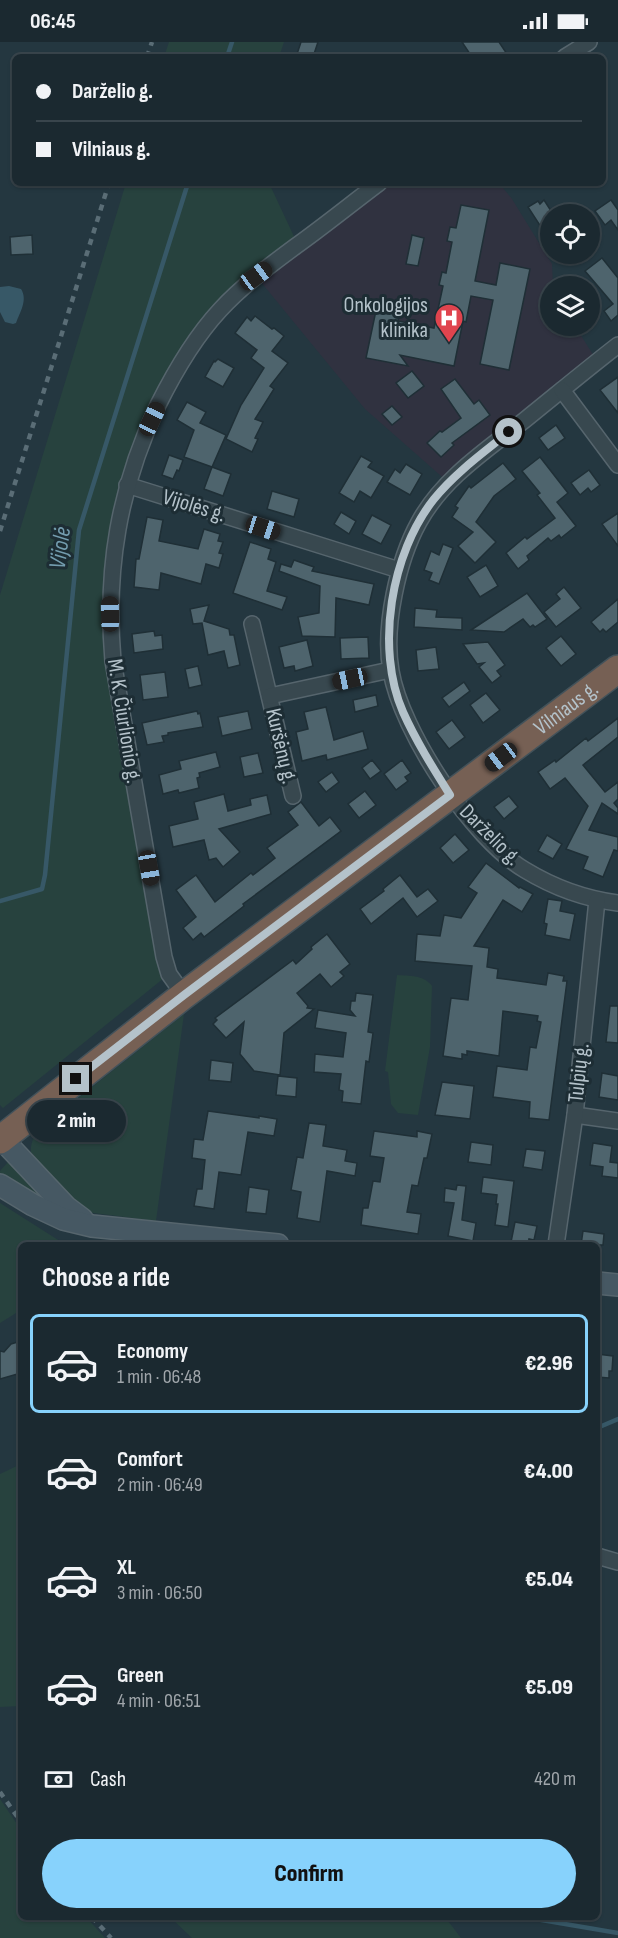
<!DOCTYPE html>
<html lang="en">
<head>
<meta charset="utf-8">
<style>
	body { margin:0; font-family:"Sofia Sans Condensed",sans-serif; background:#243138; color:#f1f3f6; height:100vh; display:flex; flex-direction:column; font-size:22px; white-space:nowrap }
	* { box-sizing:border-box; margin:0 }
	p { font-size:20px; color:#a0a6ab }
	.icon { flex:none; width:33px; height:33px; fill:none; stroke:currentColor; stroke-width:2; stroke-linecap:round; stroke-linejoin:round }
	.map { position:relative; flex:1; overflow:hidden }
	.sheet { position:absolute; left:18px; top:1200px; width:582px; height:678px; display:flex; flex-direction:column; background:#1b2930; border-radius:9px; box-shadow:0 2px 4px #0004,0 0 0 2px #39454c }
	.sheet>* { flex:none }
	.banner { position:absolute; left:12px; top:12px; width:594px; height:132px; border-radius:9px; box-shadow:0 2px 4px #0004,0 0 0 2px #39454c; display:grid; align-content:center; height:132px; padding:0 24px; background:#1b2930 }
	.buttons { position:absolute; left:540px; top:162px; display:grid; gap:12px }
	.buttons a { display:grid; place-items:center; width:60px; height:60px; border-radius:50%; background:#1b2930; box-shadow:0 2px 4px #0004,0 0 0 2px #39454c; font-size:30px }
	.end { position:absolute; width:27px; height:27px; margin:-14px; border:8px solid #b4c2ca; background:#111; box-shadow:0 0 0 3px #111 }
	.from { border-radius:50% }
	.bubble { position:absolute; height:42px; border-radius:21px; background:#1b2930; box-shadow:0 2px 4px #0004,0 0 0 2px #39454c; font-size:20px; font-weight:800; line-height:42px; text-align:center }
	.car { position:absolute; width:18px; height:36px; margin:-18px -9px; border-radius:8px; box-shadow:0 0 4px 2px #0007; background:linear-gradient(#222 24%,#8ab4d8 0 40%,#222 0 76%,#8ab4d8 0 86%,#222 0) }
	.banner b { display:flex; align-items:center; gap:21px; height:57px; font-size:22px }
	.banner b+b { border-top:2px solid #39454c }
	.banner i { width:15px; height:15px; background:#f1f3f6 }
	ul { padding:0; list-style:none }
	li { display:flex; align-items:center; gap:18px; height:99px; margin:0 12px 9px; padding:0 12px; border:3px solid transparent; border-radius:9px }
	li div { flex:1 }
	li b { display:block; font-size:22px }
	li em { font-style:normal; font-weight:800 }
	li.active { border-color:#87d2fc }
	li>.icon { width:54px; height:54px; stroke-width:1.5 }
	h2 { padding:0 24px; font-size:27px; line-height:72px }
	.pay { display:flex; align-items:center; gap:15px; height:66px; padding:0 24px; font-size:22px }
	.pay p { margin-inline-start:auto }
	.action { display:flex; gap:12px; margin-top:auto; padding:12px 24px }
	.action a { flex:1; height:69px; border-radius:36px; background:#87d2fc; color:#111; font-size:24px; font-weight:800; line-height:69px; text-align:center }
	.status { display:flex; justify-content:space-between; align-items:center; height:42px; padding:0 30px; background:#1b2930; direction:ltr }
	.status svg { height:16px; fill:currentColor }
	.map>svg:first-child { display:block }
</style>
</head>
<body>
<div class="status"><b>06:45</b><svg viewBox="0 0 49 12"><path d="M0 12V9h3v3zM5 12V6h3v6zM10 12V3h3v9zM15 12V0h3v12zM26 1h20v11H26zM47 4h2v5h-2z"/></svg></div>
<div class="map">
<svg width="618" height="1896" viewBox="0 0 618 1896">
	<rect width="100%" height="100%" fill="#243740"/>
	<polygon fill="#303240" points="379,141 499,141 512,157 552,222 553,244 550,244 550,284 575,284 597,319 449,441 365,367 256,234"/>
	<g fill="#27423e">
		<polygon points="169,0 284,0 279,15 164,15"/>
		<polygon points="126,141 269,141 298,203 220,268 138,410 110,557 169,932 3,1066 0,1063 0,553"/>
		<path d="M397 933C410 934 424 933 432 944L430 1005 418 1073 398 1071 391 1062 388 1030 385 1029Z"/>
		<path d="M184 972 156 1179 86 1170 32 1116C29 1105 32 1097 39 1087Z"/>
		<polygon points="8,1120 40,1155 44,1158 39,1159 0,1132 0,1129"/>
		<polygon points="0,1161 66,1203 21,1203 21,1268 0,1281"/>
		<polygon points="21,1422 21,1664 0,1665 0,1432"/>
		<polygon points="0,1757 21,1788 21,1875 86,1875 105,1896 0,1896"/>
		<polygon points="170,1875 445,1875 461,1896 192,1896"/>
	</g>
	<path fill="#375867" d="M9 244 21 247C28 258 20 270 16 281L13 282 5 280 0 270V245Z"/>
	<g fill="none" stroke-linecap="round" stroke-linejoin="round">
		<g stroke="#375867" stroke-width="4.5">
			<polyline points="227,15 232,0"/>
			<polyline points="0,859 42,847 45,833 79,488 188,141"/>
			<polyline points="597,1386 618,1377"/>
			<polyline points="524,1875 618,1891"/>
		</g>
	</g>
	<g fill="#4e646d" stroke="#1f2f36" stroke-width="1.5">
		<polygon points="301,0 318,0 313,15 296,15"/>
		<polygon points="462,0 499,0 509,15 472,15"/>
		<polygon points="544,158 553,172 550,172 550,199 528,165 538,159 540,162"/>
		<polygon points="611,158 618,168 618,188 611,178 605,183 595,169"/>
		<polygon points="461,163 489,168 475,239 496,243 500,221 530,227 509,328 480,322 493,258 471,254 466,280 463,279 454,324 400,313 408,324 366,316 378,259 401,264 398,279 434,286 443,244 439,243 442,230 446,231 452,200 447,199 450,185 456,186"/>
		<polygon points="32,193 33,212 11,213 10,195"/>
		<polygon points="412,193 424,196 418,224 406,222"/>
		<polygon points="602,216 618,236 618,273 611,279 604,269 613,262 585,229"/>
		<polygon points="255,274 272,287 274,286 284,294 272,309 288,321 270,344 274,347 255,377 263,380 255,396 258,397 252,410 226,397 241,363 264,326 251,316 257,308 235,291 247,275 251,279"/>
		<polygon points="218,317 234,326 223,345 205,335 214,319 215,320"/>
		<polygon points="412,329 424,344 408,356 396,341"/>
		<polygon points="618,335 618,371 600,348"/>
		<polygon points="455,337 474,362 479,358 490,373 452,401 454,403 441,415 427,401 440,389 442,390 461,376 441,347"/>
		<polygon points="187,360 206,370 200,381 226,393 212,425 184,415 194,388 177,378"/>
		<polygon points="392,364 402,375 392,383 382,372"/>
		<polygon points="556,383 565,396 548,408 539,396"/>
		<polygon points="169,413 183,418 179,429 177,428 173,437 162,433"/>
		<polygon points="361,414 372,420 368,425 384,434 371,456 360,449 354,460 339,451"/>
		<polygon points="540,415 568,451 557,460 576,484 561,496 559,493 551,499 548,496 527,514 529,518 518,527 506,511 525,495 527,497 555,476 537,453 540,451 522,429"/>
		<polygon points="503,421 516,437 494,454 476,480 496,500 475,521 458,504 473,490 452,475 458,466 455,464 469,444 471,446"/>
		<polygon points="406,422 422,432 410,453 387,440 395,427 400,431"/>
		<polygon points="212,425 231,432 223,454 204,447"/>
		<polygon points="589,428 600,443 591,450 588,446 580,453 571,441"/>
		<polygon points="272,449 299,457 294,475 267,467"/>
		<polygon points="341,470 356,479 349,492 334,482"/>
		<polygon points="618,471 618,504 602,482"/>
		<polygon points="372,473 391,483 381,502 362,492"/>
		<polygon points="147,475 163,478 159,499 198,507 204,487 220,492 218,499 223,500 219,511 223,512 219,526 206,522 201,542 161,531 159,548 134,545 136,517 139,517"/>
		<polygon points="250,500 271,507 268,517 276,520 267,549 287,555 282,568 233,551"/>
		<polygon points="443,502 453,506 439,542 429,538 432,531 424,528 431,509 439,513"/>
		<polygon points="294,518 314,525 312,529 374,542 369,563 336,556 335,595 302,594 298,575 319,571 320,544 279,529 281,522 291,525"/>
		<polygon points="486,523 498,544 480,555 467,535"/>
		<polygon points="564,545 581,566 556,585 544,570 560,557 556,552"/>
		<polygon points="527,551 547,577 535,585 533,583 530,585 523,577 504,590 471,588"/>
		<polygon points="618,557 618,580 606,590 603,587 600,590 591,580"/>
		<polygon points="209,563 204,579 229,587 230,593 234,593 240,623 228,626 224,609 208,613 202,581 193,582 190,567"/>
		<polygon points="415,566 437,568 436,575 462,576 462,588 414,585"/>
		<polygon points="154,589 155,594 162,593 163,607 134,611 132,592"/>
		<polygon points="561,594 576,612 561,624 546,606"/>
		<polygon points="368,595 369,616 341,617 340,596"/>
		<polygon points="307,598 313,624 295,629 294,624 284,626 279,605"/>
		<polygon points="488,600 505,623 497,629 501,634 492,641 479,625 484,621 477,622 463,602"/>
		<polygon points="436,605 439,627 418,629 416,608"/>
		<polygon points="198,624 202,643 189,646 185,627"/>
		<polygon points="165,630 168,655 143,658 140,633"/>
		<polygon points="464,640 470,649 449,665 442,656"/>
		<polygon points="486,651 500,668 483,681 470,663"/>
		<polygon points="376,653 378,664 355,670 353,658"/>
		<polygon points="326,665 334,698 363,689 368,707 327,718 326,713 302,719 296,690 308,687 304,670"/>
		<polygon points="197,669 198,672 200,671 203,685 168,691 168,693 162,694 164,700 147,703 142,681"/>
		<polygon points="248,669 252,687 222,694 218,675"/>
		<polygon points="618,676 618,695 583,723 605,750 618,740 618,757 614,761 618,766 618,772 602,761 589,788 618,795 618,809 614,808 603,835 583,827 588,815 566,807 588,764 565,736 550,747 538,730 555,718 556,720 586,696 588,699"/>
		<polygon points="452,678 465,695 449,707 436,690"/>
		<polygon points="216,710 220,725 199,731 200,735 197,736 199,746 179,751 178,748 163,752 159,733 181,727 179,719"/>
		<polygon points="258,711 263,731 244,735 240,715"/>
		<polygon points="372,718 381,729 370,737 362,726"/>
		<polygon points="402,718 411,731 405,735 408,739 396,748 384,732"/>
		<polygon points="332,730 339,740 326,750 318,740"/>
		<polygon points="365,749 376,763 359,776 348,762"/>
		<polygon points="224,752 228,769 251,763 250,757 267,753 271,772 219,787 240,810 223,825 216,816 209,818 204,798 173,805 169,784 198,777 194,760"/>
		<polygon points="509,754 518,765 504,777 494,765"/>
		<polygon points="301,760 319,784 330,775 341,789 243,862 244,864 204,895 201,891 193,898 183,886 196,875 176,848 196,833 215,860 251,831 253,833 275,816 267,806 298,783 288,770"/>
		<polygon points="455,792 469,808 453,821 440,806"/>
		<polygon points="547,793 562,802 553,817 538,809"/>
		<polygon points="486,821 519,846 520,845 533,852 522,870 503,858 474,904 489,906 487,925 498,927 497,936 546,943 548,931 564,934 563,939 567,939 549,1078 529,1076 530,1060 493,1055 497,1024 527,1028 530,1005 536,1006 541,980 537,979 538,974 503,969 499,1014 467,1009 467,1013 462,1012 462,1017 443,1014 451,956 468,958 472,924 415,919 417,892 440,894 444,873 461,876 477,851 468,845"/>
		<polygon points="400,833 417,855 428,847 438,859 417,875 403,856 371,882 360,867 384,849 383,847"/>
		<polygon points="548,857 562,859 560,869 575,872 570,898 545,893 547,882 544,881"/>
		<polygon points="327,892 350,922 340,930 344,934 331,945 320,932 297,951 308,964 307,966 314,967 284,991 280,1033 254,1029 240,1012 244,980 226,996 213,982 217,978 215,976 293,918 296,922 312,907 311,905"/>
		<polygon points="356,951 373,953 368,990 373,991 369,1020 366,1019 361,1062 342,1060 343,1049 339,1048 341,1032 314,1030 315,1012 343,1015 346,991 315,986 318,968 355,974 350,968 351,959 355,959"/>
		<polygon points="610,964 618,964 618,1001 606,1000"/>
		<polygon points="211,1018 233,1021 231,1040 209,1038"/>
		<polygon points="602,1031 618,1034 618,1058 599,1055"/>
		<polygon points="278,1034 297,1036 296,1055 276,1053"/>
		<polygon points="442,1040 474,1044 470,1077 435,1073"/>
		<polygon points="208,1069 259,1076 259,1074 277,1077 274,1094 248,1090 241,1133 219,1130 214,1167 194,1164 197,1147 202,1147 205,1118 192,1116 194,1097 203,1098"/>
		<polygon points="309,1081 326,1083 323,1104 347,1108 345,1119 357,1121 355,1134 327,1129 320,1180 297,1176 301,1150 291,1148 297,1115 303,1116"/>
		<polygon points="374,1089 417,1095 417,1089 432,1092 427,1116 424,1116 418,1144 412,1143 407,1170 421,1172 418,1192 361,1183 363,1166 368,1166 373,1139 380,1140 384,1116 370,1114"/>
		<polygon points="471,1100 493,1103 491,1123 468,1120"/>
		<polygon points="593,1101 612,1104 610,1120 618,1121 618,1136 602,1134 603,1125 590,1123"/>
		<polygon points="526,1107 545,1109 542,1128 523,1125"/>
		<polygon points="483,1135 514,1139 508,1185 495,1183 498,1162 496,1162 497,1153 481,1151"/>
		<polygon points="457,1143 466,1144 462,1178 476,1181 473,1199 448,1194 454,1161 444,1160 445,1146 456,1148"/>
		<polygon points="249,1145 269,1148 266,1172 246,1170"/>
		<polygon points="515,1180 537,1184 534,1198 529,1197 528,1203 511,1200"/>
		<polygon points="583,1189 604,1192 603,1203 581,1203"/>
		<polygon points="21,1299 21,1331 0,1337 0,1309 4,1310 11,1302"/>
		<polygon points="597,1312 613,1314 612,1329 609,1329 609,1336 597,1335"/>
	</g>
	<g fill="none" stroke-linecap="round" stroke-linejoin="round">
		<g stroke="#56656d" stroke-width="18">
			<g id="street">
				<polyline points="565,15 589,0"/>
				<path d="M618 303C587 327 557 352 526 377 488 407 443 436 419 480 398 518 383 585 391 629 401 689 472 797 525 828 553 845 586 857 618 861"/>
				<polyline points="562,348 618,423"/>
				<polyline points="127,443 399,528"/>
				<polyline points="252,582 293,754"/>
				<polyline points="270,654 390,628"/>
				<path d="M184 953 169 932 164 915 113 619C105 527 119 446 158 363 175 329 194 296 220 268 242 244 269 224 296 204 324 184 351 162 379 141"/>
				<polyline points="575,1073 618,1079"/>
				<polyline points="556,1203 575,1073 597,858"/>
				<polyline points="597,1514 618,1520"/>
			</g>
		</g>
		<g stroke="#56656d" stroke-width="24">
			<g id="secondary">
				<polyline points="2,1097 66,1165 82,1177"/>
				<polyline points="0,1143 33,1163 63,1177 92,1184 278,1203"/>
				<polyline points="597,1241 618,1243"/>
			</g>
		</g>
		<g stroke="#43525a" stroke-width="30">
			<g id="highway">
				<path id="s1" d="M0 1098 184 953 618 627"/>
			</g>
		</g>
		<use href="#street" stroke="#38484f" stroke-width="15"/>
		<use href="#secondary" stroke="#465863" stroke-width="21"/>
		<use href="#highway" stroke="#766054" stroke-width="27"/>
		<g stroke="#5a6d76" stroke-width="4.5" stroke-dasharray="6 6" stroke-linecap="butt">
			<polyline points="147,15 152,0"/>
			<polyline points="0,489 109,141"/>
			<polyline points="0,1750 21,1780"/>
			<polyline points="92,1875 111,1896"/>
		</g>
	</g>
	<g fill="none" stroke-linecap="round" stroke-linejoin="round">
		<path stroke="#b4c2ca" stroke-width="8" d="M76 1037 184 953 450 753C433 726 416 699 403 670 375 606 391 511 434 457 455 431 483 411 509 390"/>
	</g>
	<defs>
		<g id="hospital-pin" transform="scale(1.5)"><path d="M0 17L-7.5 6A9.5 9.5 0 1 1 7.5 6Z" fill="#e0444e" stroke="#1d2d34"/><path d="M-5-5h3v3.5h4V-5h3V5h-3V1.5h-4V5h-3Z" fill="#fff"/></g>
	</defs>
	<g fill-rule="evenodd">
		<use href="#hospital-pin" x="449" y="276"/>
	</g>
	<g text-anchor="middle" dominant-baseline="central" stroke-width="6" stroke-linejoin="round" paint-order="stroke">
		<g font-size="22" fill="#b4c2ca" stroke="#1d2d34" text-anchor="end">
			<text x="428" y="263">Onkologijos<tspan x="428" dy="25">klinika</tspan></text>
		</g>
		<g font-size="22" fill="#b4c2ca" stroke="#1d2d34">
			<text transform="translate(194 464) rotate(17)">Vijolės g.</text>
			<text stroke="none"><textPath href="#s1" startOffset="712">Vilniaus g.</textPath></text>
			<text transform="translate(124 679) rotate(81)">M. K. Čiurlionio g.</text>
			<text transform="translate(281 704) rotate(77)">Kuršėnų g.</text>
			<text transform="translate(490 793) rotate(45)">Darželio g.</text>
			<text transform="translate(579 1031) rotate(-84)">Tulpių g.</text>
		</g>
		<g font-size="24" font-style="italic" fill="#739cae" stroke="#1d2d34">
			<text transform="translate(60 506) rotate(-82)">Vijolė</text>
		</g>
	</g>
</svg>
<div class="buttons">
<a><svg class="icon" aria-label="locate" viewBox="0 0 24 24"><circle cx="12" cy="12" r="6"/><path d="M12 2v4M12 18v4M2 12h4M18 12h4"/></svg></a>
<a><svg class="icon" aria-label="layers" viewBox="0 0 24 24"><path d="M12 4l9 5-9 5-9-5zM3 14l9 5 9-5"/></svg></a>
</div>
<i class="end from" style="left:509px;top:390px"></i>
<i class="end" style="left:76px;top:1037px"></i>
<div class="bubble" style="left:27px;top:1058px;width:99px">2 min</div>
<i class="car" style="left:256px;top:234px;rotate:54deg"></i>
<i class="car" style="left:152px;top:377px;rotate:25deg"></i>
<i class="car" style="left:263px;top:486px;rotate:108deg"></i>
<i class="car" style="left:110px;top:572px;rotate:359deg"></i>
<i class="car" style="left:350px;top:637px;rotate:258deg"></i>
<i class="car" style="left:501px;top:715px;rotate:233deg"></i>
<i class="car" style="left:149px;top:826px;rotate:170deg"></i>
<div class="banner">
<b><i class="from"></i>Darželio g.</b>
<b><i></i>Vilniaus g.</b>
</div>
<section class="sheet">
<h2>Choose a ride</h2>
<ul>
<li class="active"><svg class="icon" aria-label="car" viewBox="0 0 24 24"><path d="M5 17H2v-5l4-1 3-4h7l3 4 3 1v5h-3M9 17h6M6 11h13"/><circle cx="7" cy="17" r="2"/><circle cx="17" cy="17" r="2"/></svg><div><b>Economy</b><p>1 min · 06:48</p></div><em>€2.96</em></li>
<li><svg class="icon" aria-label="car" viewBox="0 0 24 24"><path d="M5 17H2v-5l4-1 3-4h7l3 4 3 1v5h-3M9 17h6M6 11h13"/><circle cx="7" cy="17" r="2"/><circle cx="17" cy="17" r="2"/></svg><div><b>Comfort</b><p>2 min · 06:49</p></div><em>€4.00</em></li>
<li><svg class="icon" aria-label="car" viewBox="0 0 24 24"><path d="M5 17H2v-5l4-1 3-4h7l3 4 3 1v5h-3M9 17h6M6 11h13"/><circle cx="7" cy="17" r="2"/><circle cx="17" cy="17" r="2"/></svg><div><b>XL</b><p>3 min · 06:50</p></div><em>€5.04</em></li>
<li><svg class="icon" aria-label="car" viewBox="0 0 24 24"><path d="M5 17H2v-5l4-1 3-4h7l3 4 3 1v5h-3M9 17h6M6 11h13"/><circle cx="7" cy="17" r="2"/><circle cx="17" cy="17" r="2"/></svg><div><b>Green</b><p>4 min · 06:51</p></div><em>€5.09</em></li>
</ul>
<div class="pay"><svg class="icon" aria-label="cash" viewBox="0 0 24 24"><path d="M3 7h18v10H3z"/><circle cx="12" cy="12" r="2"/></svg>Cash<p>420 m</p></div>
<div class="action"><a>Confirm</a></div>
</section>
</div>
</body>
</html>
